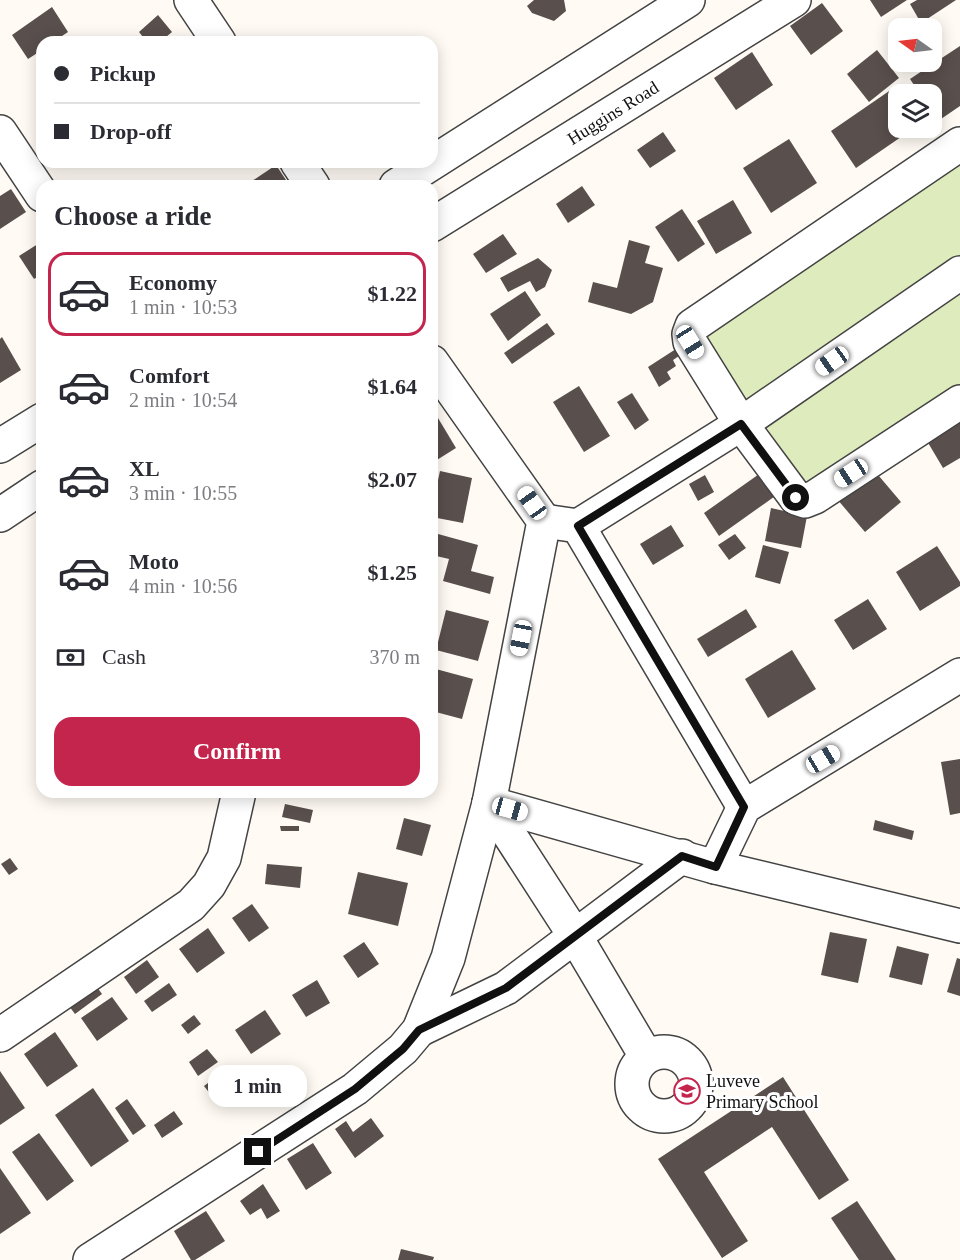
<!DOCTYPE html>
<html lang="en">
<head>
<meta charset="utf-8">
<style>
	body { margin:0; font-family:"Times New Roman",serif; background:#f2f2f3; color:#2b2b33; height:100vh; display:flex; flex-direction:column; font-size:22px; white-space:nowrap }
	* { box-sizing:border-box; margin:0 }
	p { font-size:20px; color:#7c7c81 }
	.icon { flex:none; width:33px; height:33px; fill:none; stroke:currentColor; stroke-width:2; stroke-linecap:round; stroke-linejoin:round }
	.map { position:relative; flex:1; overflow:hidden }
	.panel { position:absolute; left:36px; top:180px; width:402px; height:618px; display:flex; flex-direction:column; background:#fff; border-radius:18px; box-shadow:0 3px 15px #0003 }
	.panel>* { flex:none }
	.guide { position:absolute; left:36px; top:36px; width:402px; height:132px; border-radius:18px; box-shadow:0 3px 15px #0003; display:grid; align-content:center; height:132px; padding:0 18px; background:#fff }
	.needle { width:39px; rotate:284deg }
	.controls { position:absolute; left:888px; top:18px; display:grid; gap:12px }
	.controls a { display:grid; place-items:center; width:54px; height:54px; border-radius:12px; background:#fff; box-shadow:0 3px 15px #0003; font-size:30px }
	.end { position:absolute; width:27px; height:27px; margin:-14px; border:8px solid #101010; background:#fff; box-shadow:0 0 0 3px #fff }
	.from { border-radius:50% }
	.bubble { position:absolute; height:42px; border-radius:18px; background:#fff; box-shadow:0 3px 15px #0003; font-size:20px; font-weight:700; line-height:42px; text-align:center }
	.car { position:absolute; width:18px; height:36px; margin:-18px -9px; border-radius:8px; box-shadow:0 0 4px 2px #0007; background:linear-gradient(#fff 24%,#345 0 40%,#fff 0 76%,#345 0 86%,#fff 0) }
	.guide b { display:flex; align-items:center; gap:21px; height:57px; font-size:22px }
	.guide b+b { border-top:2px solid #e1e1e2 }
	.guide i { width:15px; height:15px; background:#2b2b33 }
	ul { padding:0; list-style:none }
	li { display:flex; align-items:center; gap:18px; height:84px; margin:0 12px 9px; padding:0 6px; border:3px solid transparent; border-radius:18px }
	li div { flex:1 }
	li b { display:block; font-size:22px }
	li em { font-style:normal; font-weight:700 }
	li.on { border-color:#c3254d }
	li>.icon { width:54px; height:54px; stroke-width:1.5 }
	h2 { padding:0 18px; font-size:27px; line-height:72px }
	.pay { display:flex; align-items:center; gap:15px; height:66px; padding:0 18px; font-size:22px }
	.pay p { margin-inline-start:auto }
	.cta { display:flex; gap:12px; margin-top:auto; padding:12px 18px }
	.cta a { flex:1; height:69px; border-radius:18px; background:#c3254d; color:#fff; font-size:24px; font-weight:700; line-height:69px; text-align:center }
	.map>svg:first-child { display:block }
</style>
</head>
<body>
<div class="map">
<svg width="960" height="1260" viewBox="0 0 960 1260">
	<rect width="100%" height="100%" fill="#fffbf4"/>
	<polygon fill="#deebbc" points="960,164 960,384 803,484 703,339"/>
	<g fill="#594f4c">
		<polygon points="534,0 564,0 566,11 554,21 532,13 527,6"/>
		<polygon points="870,0 907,0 881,17"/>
		<polygon points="917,0 956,0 921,23 910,4"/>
		<polygon points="822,3 843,31 811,55 790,26"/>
		<polygon points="52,7 68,32 53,42 42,42 42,50 28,59 12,35"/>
		<polygon points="158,15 172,32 160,42 147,42 139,32"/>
		<polygon points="960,46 960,106 938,121 932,112 932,94 920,94 910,79"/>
		<polygon points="877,50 899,78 869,102 847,74"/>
		<polygon points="752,52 773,85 736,110 714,78"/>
		<polygon points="895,87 901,94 898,94 898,128 914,128 856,168 831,131"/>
		<polygon points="663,132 676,151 650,168 637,150"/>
		<polygon points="789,139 817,183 771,213 743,168"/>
		<polygon points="276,165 290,186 255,186 252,181"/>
		<polygon points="582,186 595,205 568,223 556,204"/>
		<polygon points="11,189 26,212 0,229 0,196"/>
		<polygon points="733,200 752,233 716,254 697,221"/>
		<polygon points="682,209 705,244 678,262 655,227"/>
		<polygon points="503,234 517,254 486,273 473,254"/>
		<polygon points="629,240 650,246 645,263 663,268 653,302 631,314 588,302 593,282 617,288"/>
		<polygon points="41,242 42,274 34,279 19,256"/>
		<polygon points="538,258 552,270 545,287 536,292 530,281 508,292 500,278"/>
		<polygon points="525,291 541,315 508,341 490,314"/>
		<polygon points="547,323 555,334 512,364 504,353"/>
		<polygon points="2,337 21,370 0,383 0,339"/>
		<polygon points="679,347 682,354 673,360 676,366 667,372 671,379 659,387 648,367"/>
		<polygon points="579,386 610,436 584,452 553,402"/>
		<polygon points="632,393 649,420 635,430 617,402"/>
		<polygon points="432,408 456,448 432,463"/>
		<polygon points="960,421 960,458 943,468 927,441"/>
		<polygon points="873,469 901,502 865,532 837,499"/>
		<polygon points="440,471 472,478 463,523 432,517 432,507"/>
		<polygon points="762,472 778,494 719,536 704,513"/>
		<polygon points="705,475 714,492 698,501 689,484"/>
		<polygon points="771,508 807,516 801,548 765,541"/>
		<polygon points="671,525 684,546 653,565 640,544"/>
		<polygon points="438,534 478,545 471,571 494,577 490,594 443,581 449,559 432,555"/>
		<polygon points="735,534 746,548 729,560 718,545"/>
		<polygon points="763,545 789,552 780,584 755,577"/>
		<polygon points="937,546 960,582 960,586 920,611 896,572"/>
		<polygon points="868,599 887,629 853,650 834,620"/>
		<polygon points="746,609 757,627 708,657 697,639"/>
		<polygon points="446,610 489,621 478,661 436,650"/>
		<polygon points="792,650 816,689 768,718 745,679"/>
		<polygon points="432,668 473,679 462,719 432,711"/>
		<polygon points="960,759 960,813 950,815 941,762"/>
		<polygon points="285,804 313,810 310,823 282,817"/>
		<polygon points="404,818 431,825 422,856 396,849"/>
		<polygon points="875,820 914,831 912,840 873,830"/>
		<polygon points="280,826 299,826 299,831 281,831"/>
		<polygon points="10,858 18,869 9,875 1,864"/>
		<polygon points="267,864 302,867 300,888 265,884"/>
		<polygon points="358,872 408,883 398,926 348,914"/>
		<polygon points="252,904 269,928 249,942 232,918"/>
		<polygon points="208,928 225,953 197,973 179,949"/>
		<polygon points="830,932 867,939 858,983 821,975"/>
		<polygon points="364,942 379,964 358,978 343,956"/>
		<polygon points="897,946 929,954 922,985 889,977"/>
		<polygon points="957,958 960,959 960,996 947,992"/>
		<polygon points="147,960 159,977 136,994 124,977"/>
		<polygon points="317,980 330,1003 306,1017 292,995"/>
		<polygon points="169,983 177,995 152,1012 144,1001"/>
		<polygon points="97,987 102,994 75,1014 69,1006"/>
		<polygon points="112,997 128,1019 97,1041 81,1018"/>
		<polygon points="265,1010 281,1034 251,1054 235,1030"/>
		<polygon points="194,1015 201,1024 188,1034 181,1025"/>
		<polygon points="55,1032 78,1066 47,1087 24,1054"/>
		<polygon points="207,1049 218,1062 198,1076 189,1062"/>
		<polygon points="0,1071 25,1108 0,1125"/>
		<polygon points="221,1073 228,1083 211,1095 204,1086"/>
		<polygon points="783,1077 849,1180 819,1200 772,1127 704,1172 748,1241 722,1258 658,1159"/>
		<polygon points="93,1088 129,1141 91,1167 55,1115"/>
		<polygon points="127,1099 146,1126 133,1135 115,1108"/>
		<polygon points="174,1111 183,1124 162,1138 154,1125"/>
		<polygon points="371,1118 384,1136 355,1158 335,1129 346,1121 353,1132"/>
		<polygon points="39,1133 74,1181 47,1201 12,1152"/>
		<polygon points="313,1143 332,1173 306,1190 287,1159"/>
		<polygon points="0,1168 31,1213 0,1234"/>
		<polygon points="263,1184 280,1211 267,1219 261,1208 250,1215 240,1201"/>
		<polygon points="857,1201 896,1260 859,1260 831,1218"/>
		<polygon points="206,1211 225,1241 195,1260 191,1260 174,1231"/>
		<polygon points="401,1249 434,1257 433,1260 398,1260"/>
	</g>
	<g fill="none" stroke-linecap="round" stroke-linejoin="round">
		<g stroke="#434343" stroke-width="36">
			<g id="minor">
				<polyline points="191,0 219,42"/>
				<polyline points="0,132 42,195"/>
				<polyline points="960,144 692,326 689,334 690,342 741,424 796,498 805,501 815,497 960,402"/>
				<polyline points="297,162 313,186"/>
				<polyline points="396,186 688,0"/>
				<polyline points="432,225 794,0"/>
				<polyline points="0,446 42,420"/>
				<polyline points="0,515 42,487"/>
				<polyline points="544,521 578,526 741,424 960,273"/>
				<polyline points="578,526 744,807"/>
				<polyline points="489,803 715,867 960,926"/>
				<polyline points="489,803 575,936 646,1056"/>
				<polyline points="715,867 744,807 960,675"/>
				<polyline points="419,1030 506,988 682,856"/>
				<polyline points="0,1035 191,905 209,885 224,858 239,792"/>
				<circle cx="664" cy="1084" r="32"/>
				<polyline points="90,1260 355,1089 403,1049 419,1030 448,958 489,803 544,521 432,362"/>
			</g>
		</g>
		<use href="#minor" stroke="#fff" stroke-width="33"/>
	</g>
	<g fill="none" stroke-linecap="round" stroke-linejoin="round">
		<polyline stroke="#101010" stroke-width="8" points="258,1152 355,1089 403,1049 419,1030 506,988 682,856 716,867 744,807 578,526 741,424 796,498"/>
	</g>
	<defs>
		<g id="school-ring" transform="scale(1.35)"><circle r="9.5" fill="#fff" stroke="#c3254d" stroke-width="1.5"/><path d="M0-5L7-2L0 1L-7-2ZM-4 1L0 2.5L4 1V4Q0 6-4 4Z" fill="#c3254d"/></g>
	</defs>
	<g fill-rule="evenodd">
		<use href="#school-ring" x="687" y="1091"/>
	</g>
	<g text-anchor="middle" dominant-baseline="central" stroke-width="6" stroke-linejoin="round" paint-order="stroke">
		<g font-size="18" fill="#101010" stroke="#fff">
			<text transform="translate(613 113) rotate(-32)">Huggins Road</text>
		</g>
		<g font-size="18" fill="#101010" stroke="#fff" text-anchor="start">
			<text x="706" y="1081">Luveve<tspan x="706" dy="21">Primary School</tspan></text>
		</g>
	</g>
</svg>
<div class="controls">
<a><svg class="needle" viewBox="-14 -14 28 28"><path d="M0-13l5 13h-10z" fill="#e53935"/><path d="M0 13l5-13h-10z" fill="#7c7c81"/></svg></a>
<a><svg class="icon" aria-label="layers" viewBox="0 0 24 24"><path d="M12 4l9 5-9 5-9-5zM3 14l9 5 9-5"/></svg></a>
</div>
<i class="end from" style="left:796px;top:498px"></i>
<i class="end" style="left:258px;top:1152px"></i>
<div class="bubble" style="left:208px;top:1065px;width:99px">1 min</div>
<i class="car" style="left:690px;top:342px;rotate:148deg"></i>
<i class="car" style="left:832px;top:361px;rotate:235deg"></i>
<i class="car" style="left:851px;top:473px;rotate:237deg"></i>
<i class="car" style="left:532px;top:503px;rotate:325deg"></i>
<i class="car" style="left:521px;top:638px;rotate:191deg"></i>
<i class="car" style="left:823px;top:759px;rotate:59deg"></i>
<i class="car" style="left:510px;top:809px;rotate:106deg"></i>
<div class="guide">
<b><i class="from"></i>Pickup</b>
<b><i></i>Drop-off</b>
</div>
<section class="panel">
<h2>Choose a ride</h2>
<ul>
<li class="on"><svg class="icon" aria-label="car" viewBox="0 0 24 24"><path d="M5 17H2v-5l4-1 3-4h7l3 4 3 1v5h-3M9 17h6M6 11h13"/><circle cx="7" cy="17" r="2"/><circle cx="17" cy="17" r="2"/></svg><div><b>Economy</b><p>1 min · 10:53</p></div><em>$1.22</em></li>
<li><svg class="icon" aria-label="car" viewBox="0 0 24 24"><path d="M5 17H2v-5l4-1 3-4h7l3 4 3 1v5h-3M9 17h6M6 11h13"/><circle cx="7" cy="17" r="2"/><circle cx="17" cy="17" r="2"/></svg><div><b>Comfort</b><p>2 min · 10:54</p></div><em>$1.64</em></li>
<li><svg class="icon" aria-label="car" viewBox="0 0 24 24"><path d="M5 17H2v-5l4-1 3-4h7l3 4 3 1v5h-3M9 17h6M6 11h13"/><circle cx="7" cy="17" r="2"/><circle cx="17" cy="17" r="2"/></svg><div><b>XL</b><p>3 min · 10:55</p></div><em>$2.07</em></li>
<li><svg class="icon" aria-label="car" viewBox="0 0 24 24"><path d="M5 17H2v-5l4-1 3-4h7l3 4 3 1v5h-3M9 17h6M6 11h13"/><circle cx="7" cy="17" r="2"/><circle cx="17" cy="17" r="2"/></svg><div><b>Moto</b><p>4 min · 10:56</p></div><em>$1.25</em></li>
</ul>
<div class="pay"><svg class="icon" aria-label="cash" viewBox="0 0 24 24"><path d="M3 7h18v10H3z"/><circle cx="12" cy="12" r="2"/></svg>Cash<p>370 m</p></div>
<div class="cta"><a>Confirm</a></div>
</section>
</div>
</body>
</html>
